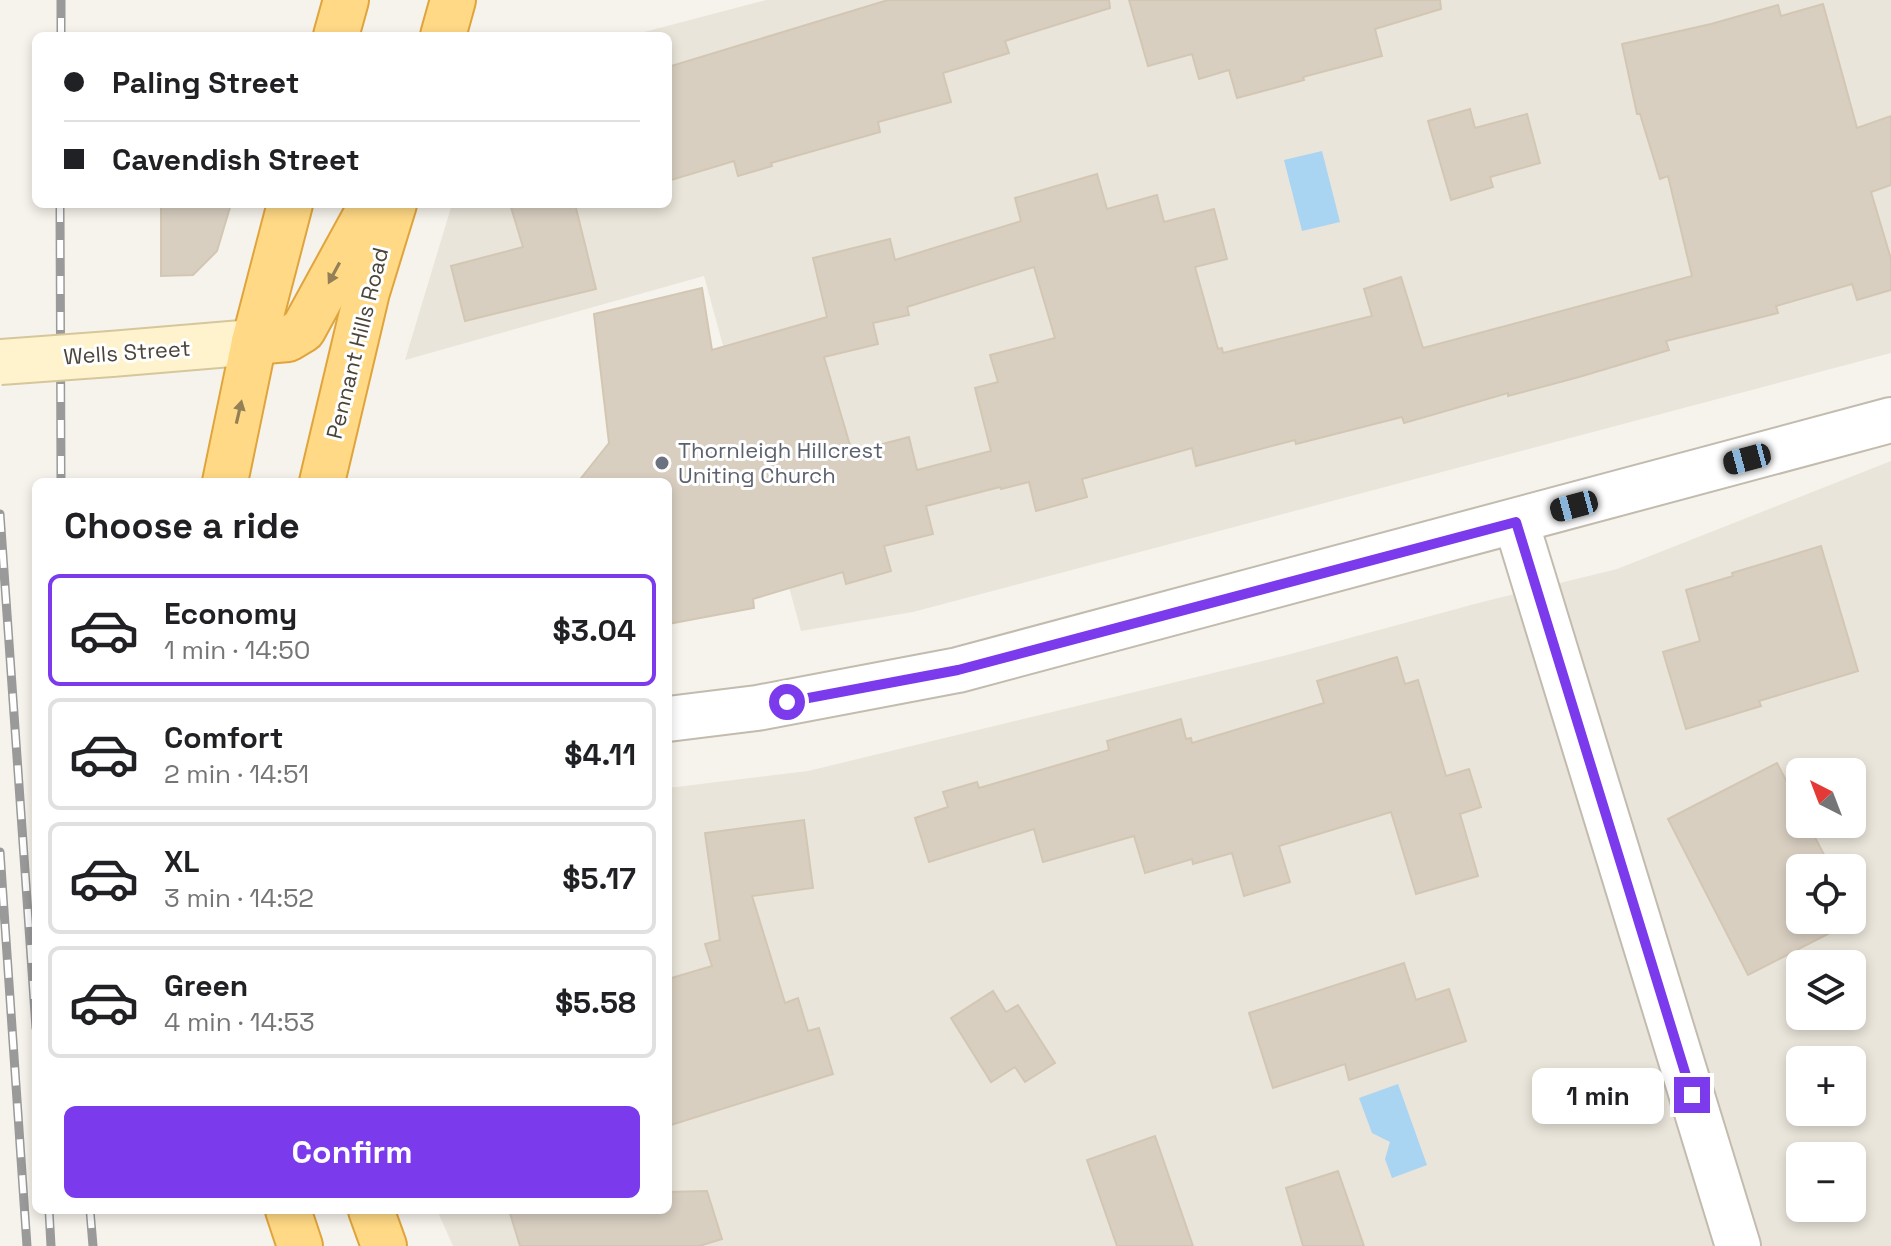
<!DOCTYPE html>
<html lang="en">
<head>
<meta charset="utf-8">
<style>
	body { margin:0; font-family:"Space Grotesk",sans-serif; background:#f6f6f6; color:#202124; height:100vh; display:flex; flex-direction:column; font-size:30px; white-space:nowrap }
	* { box-sizing:border-box; margin:0 }
	p { font-size:26px; color:#757577 }
	.icon { flex:none; width:44px; height:44px; fill:none; stroke:currentColor; stroke-width:2; stroke-linecap:round; stroke-linejoin:round }
	.map { position:relative; flex:1; overflow:hidden }
	.panel { position:absolute; left:32px; top:478px; width:640px; height:736px; display:flex; flex-direction:column; background:#fff; border-radius:12px; box-shadow:0 4px 12px #0003 }
	.panel>* { flex:none }
	.top-card { position:absolute; left:32px; top:32px; width:640px; height:176px; border-radius:12px; box-shadow:0 4px 12px #0003; display:grid; align-content:center; height:176px; padding:0 32px; background:#fff }
	.needle { width:52px; rotate:318deg }
	.fabs { position:absolute; left:1786px; top:758px; display:grid; gap:16px }
	.fabs a { display:grid; place-items:center; width:80px; height:80px; border-radius:12px; background:#fff; box-shadow:0 4px 12px #0003; font-size:40px }
	.end { position:absolute; width:36px; height:36px; margin:-18px; border:10px solid #7c3aed; background:#fff; box-shadow:0 0 0 4px #fff }
	.from { border-radius:50% }
	.bubble { position:absolute; height:56px; border-radius:12px; background:#fff; box-shadow:0 4px 12px #0003; font-size:26px; font-weight:800; line-height:56px; text-align:center }
	.car { position:absolute; width:24px; height:48px; margin:-24px -12px; border-radius:10px; box-shadow:0 0 6px 2px #0007; background:linear-gradient(#222 24%,#8ab4d8 0 40%,#222 0 76%,#8ab4d8 0 86%,#222 0) }
	.top-card b { display:flex; align-items:center; gap:28px; height:76px; font-size:30px }
	.top-card b+b { border-top:2px solid #e0e0e0 }
	.top-card i { width:20px; height:20px; background:#202124 }
	ul { padding:0; list-style:none }
	li { display:flex; align-items:center; gap:24px; height:112px; margin:0 16px 12px; padding:0 16px; border:4px solid #e0e0e0; border-radius:12px }
	li div { flex:1 }
	li b { display:block; font-size:30px }
	li em { font-style:normal; font-weight:800 }
	li.current { border-color:#7c3aed }
	li>.icon { width:72px; height:72px; stroke-width:1.5 }
	h2 { padding:0 32px; font-size:36px; line-height:96px }
	.action { display:flex; gap:16px; margin-top:auto; padding:16px 32px }
	.action a { flex:1; height:92px; border-radius:12px; background:#7c3aed; color:#fff; font-size:32px; font-weight:800; line-height:92px; text-align:center }
	.map>svg:first-child { display:block }
</style>
</head>
<body>
<div class="map">
<svg width="1891" height="1246" viewBox="0 0 1891 1246">
	<rect width="100%" height="100%" fill="#f6f3ec"/>
	<g fill="#eae5da" fill-rule="evenodd">
		<polygon points="766,0 1891,0 1891,353 913,612 801,631 704,276 405,360 452,204 668,204 668,36 629,36"/>
		<path d="M1891 461V1246H453L437 1210H668V788L808 771 1287 655 1482 602 1617 569ZM1800 772H1852V824H1800ZM1800 868H1852V920H1800ZM1800 964H1852V1016H1800ZM1800 1060H1852V1112H1800ZM1800 1156H1852V1208H1800Z"/>
	</g>
	<g fill="#a9d4f2">
		<polygon points="1322,151 1340,222 1302,231 1284,160"/>
		<polygon points="1398,1084 1427,1165 1392,1178 1385,1159 1390,1142 1372,1133 1359,1098"/>
	</g>
	<g fill="#d8cfc1" stroke="#d3c7b4" stroke-width="2" fill-rule="evenodd">
		<polygon points="888,0 1109,0 1110,8 1005,41 1009,53 943,73 951,102 878,122 880,132 771,163 772,166 738,176 734,161 668,181 668,67"/>
		<polygon points="1129,0 1440,0 1441,9 1375,29 1382,56 1303,77 1304,80 1237,98 1229,70 1199,79 1192,54 1148,66"/>
		<path d="M1823 4 1857 128 1891 116V185L1871 192 1891 259V290L1857 300 1852 284 1776 306 1778 313 1666 341 1669 350 1579 377 1508 396V393L1404 423 1402 417 1296 444 1295 440 1196 466 1192 448 1082 479 1087 497 1036 511 1029 482 1001 489 1000 487 926 506 933 534 884 546 891 571 846 584 843 572 753 599 754 608 668 624V482H578L609 443 594 314 702 288 712 350 827 317 813 258 890 239 895 260 1021 221 1015 198 1097 174 1107 209 1157 195 1164 222 1214 209 1227 259 1195 267 1218 349 1222 348 1223 353 1372 316 1364 289 1401 277 1423 348 1692 276 1668 176 1660 179 1640 114H1637L1622 44 1711 24 1778 5 1781 16ZM1034 267 1055 338 990 355 998 382 975 388 991 451 917 470 909 437 852 452 824 357 878 344 873 323 909 315 907 307Z"/>
		<polygon points="1470,109 1475,128 1527,114 1540,163 1490,177 1493,187 1451,200 1428,121"/>
		<polygon points="161,204 231,204 217,251 193,275 161,276"/>
		<polygon points="510,204 575,204 596,289 465,321 451,266 523,247"/>
		<polygon points="1821,546 1858,671 1759,701 1761,706 1686,729 1663,652 1700,641 1686,590 1733,576 1732,573"/>
		<polygon points="1397,657 1405,684 1418,680 1446,776 1469,769 1481,807 1460,814 1478,876 1416,894 1391,812 1279,846 1290,882 1244,896 1232,853 1193,864 1192,859 1145,873 1134,836 1043,862 1034,829 929,862 915,818 948,807 943,792 977,782 979,788 1109,750 1107,741 1181,719 1186,739 1191,738 1192,743 1324,703 1317,681"/>
		<polygon points="1777,763 1800,807 1800,824 1808,824 1831,868 1800,868 1800,920 1852,920 1852,909 1857,919 1748,975 1668,819"/>
		<polygon points="804,820 813,888 752,896 785,1003 798,998 808,1031 819,1028 833,1074 668,1126 668,979 712,966 705,944 720,940 705,833"/>
		<polygon points="1404,963 1416,1000 1449,989 1466,1041 1349,1080 1345,1064 1273,1088 1249,1013"/>
		<polygon points="993,991 1006,1012 1018,1005 1055,1063 1025,1082 1015,1067 991,1082 951,1018"/>
		<polygon points="1155,1136 1193,1246 1117,1246 1087,1160"/>
		<polygon points="1338,1171 1364,1246 1303,1246 1286,1188"/>
		<polygon points="707,1191 722,1239 699,1246 520,1246 509,1210 668,1210 668,1192"/>
	</g>
	<g fill="none" stroke-linecap="round" stroke-linejoin="round">
		<g stroke="#c2bbae" stroke-width="48">
			<g id="minor">
				<polyline points="1516,522 1738,1246"/>
				<polyline points="668,719 757,708 958,670 1891,420"/>
			</g>
		</g>
		<g stroke="#d6c79b" stroke-width="48">
			<polyline id="secondary" points="111,354 254,342"/>
		</g>
		<g stroke="#e0a43c" stroke-width="48">
			<g id="trunk">
				<polyline points="336,36 346,0"/>
				<polyline points="443,36 453,0"/>
				<polyline points="254,342 288,339 303,330 372,204"/>
				<polyline points="225,482 254,342 290,204"/>
				<polyline points="322,482 367,292 394,204"/>
				<polyline points="288,1210 300,1246"/>
				<polyline points="371,1210 384,1246"/>
			</g>
		</g>
		<use href="#minor" stroke="#fff" stroke-width="44"/>
		<use href="#secondary" stroke="#fff3cd" stroke-width="44"/>
		<use href="#trunk" stroke="#ffd985" stroke-width="44"/>
		<g stroke="#9a9a9a" stroke-width="9">
			<g id="rail">
				<polyline points="61,36 61,0"/>
				<polyline points="60,204 61,482"/>
				<polyline points="0,514 36,1028"/>
				<polyline points="0,852 27,1246"/>
				<polyline points="49,1210 51,1246"/>
				<polyline points="90,1210 93,1246"/>
			</g>
		</g>
		<use href="#rail" stroke="#fff" stroke-width="6" stroke-dasharray="18" stroke-linecap="butt"/>
		<g stroke="#d6c79b" stroke-width="48" stroke-linecap="butt">
			<polyline id="secondary-bridge" points="0,362 111,354"/>
		</g>
		<use href="#secondary-bridge" stroke="#fff3cd" stroke-width="44"/>
	</g>
	<defs><path id="oneway-solid" d="M-6-.8H1V-3.2L6.5 0L1 3.2V.8H-6Z" transform="scale(2)"/></defs>
	<g fill="#938057">
		<use href="#oneway-solid" transform="translate(334 273) rotate(118)"/>
		<use href="#oneway-solid" transform="translate(239 412) rotate(-77)"/>
	</g>
	<g fill="none" stroke-linecap="round" stroke-linejoin="round">
		<polyline stroke="#7c3aed" stroke-width="10" points="787,702 958,670 1516,522 1692,1095"/>
	</g>
	<circle fill="#6b7280" stroke="#fff" stroke-width="3" cx="662" cy="463" r="8"/>
	<g text-anchor="middle" dominant-baseline="central" stroke-width="6" stroke-linejoin="round" paint-order="stroke">
		<g font-size="22" fill="#4b4439" stroke="#fff">
			<text transform="translate(357 343) rotate(-76)">Pennant Hills Road</text>
			<text transform="translate(127 352) rotate(-4)">Wells Street</text>
		</g>
		<g font-size="22" fill="#5b616d" stroke="#fff" text-anchor="start">
			<text x="678" y="450">Thornleigh Hillcrest<tspan x="678" dy="25">Uniting Church</tspan></text>
		</g>
	</g>
</svg>
<div class="fabs">
<a><svg class="needle" viewBox="-14 -14 28 28"><path d="M0-13l5 13h-10z" fill="#e53935"/><path d="M0 13l5-13h-10z" fill="#757577"/></svg></a>
<a><svg class="icon" aria-label="locate" viewBox="0 0 24 24"><circle cx="12" cy="12" r="6"/><path d="M12 2v4M12 18v4M2 12h4M18 12h4"/></svg></a>
<a><svg class="icon" aria-label="layers" viewBox="0 0 24 24"><path d="M12 4l9 5-9 5-9-5zM3 14l9 5 9-5"/></svg></a>
<a>+</a>
<a>−</a>
</div>
<i class="end from" style="left:787px;top:702px"></i>
<i class="end" style="left:1692px;top:1095px"></i>
<div class="bubble" style="left:1532px;top:1068px;width:132px">1 min</div>
<i class="car" style="left:1747px;top:459px;rotate:255deg"></i>
<i class="car" style="left:1574px;top:506px;rotate:255deg"></i>
<div class="top-card">
<b><i class="from"></i>Paling Street</b>
<b><i></i>Cavendish Street</b>
</div>
<section class="panel">
<h2>Choose a ride</h2>
<ul>
<li class="current"><svg class="icon" aria-label="car" viewBox="0 0 24 24"><path d="M5 17H2v-5l4-1 3-4h7l3 4 3 1v5h-3M9 17h6M6 11h13"/><circle cx="7" cy="17" r="2"/><circle cx="17" cy="17" r="2"/></svg><div><b>Economy</b><p>1 min · 14:50</p></div><em>$3.04</em></li>
<li><svg class="icon" aria-label="car" viewBox="0 0 24 24"><path d="M5 17H2v-5l4-1 3-4h7l3 4 3 1v5h-3M9 17h6M6 11h13"/><circle cx="7" cy="17" r="2"/><circle cx="17" cy="17" r="2"/></svg><div><b>Comfort</b><p>2 min · 14:51</p></div><em>$4.11</em></li>
<li><svg class="icon" aria-label="car" viewBox="0 0 24 24"><path d="M5 17H2v-5l4-1 3-4h7l3 4 3 1v5h-3M9 17h6M6 11h13"/><circle cx="7" cy="17" r="2"/><circle cx="17" cy="17" r="2"/></svg><div><b>XL</b><p>3 min · 14:52</p></div><em>$5.17</em></li>
<li><svg class="icon" aria-label="car" viewBox="0 0 24 24"><path d="M5 17H2v-5l4-1 3-4h7l3 4 3 1v5h-3M9 17h6M6 11h13"/><circle cx="7" cy="17" r="2"/><circle cx="17" cy="17" r="2"/></svg><div><b>Green</b><p>4 min · 14:53</p></div><em>$5.58</em></li>
</ul>
<div class="action"><a>Confirm</a></div>
</section>
</div>
</body>
</html>
